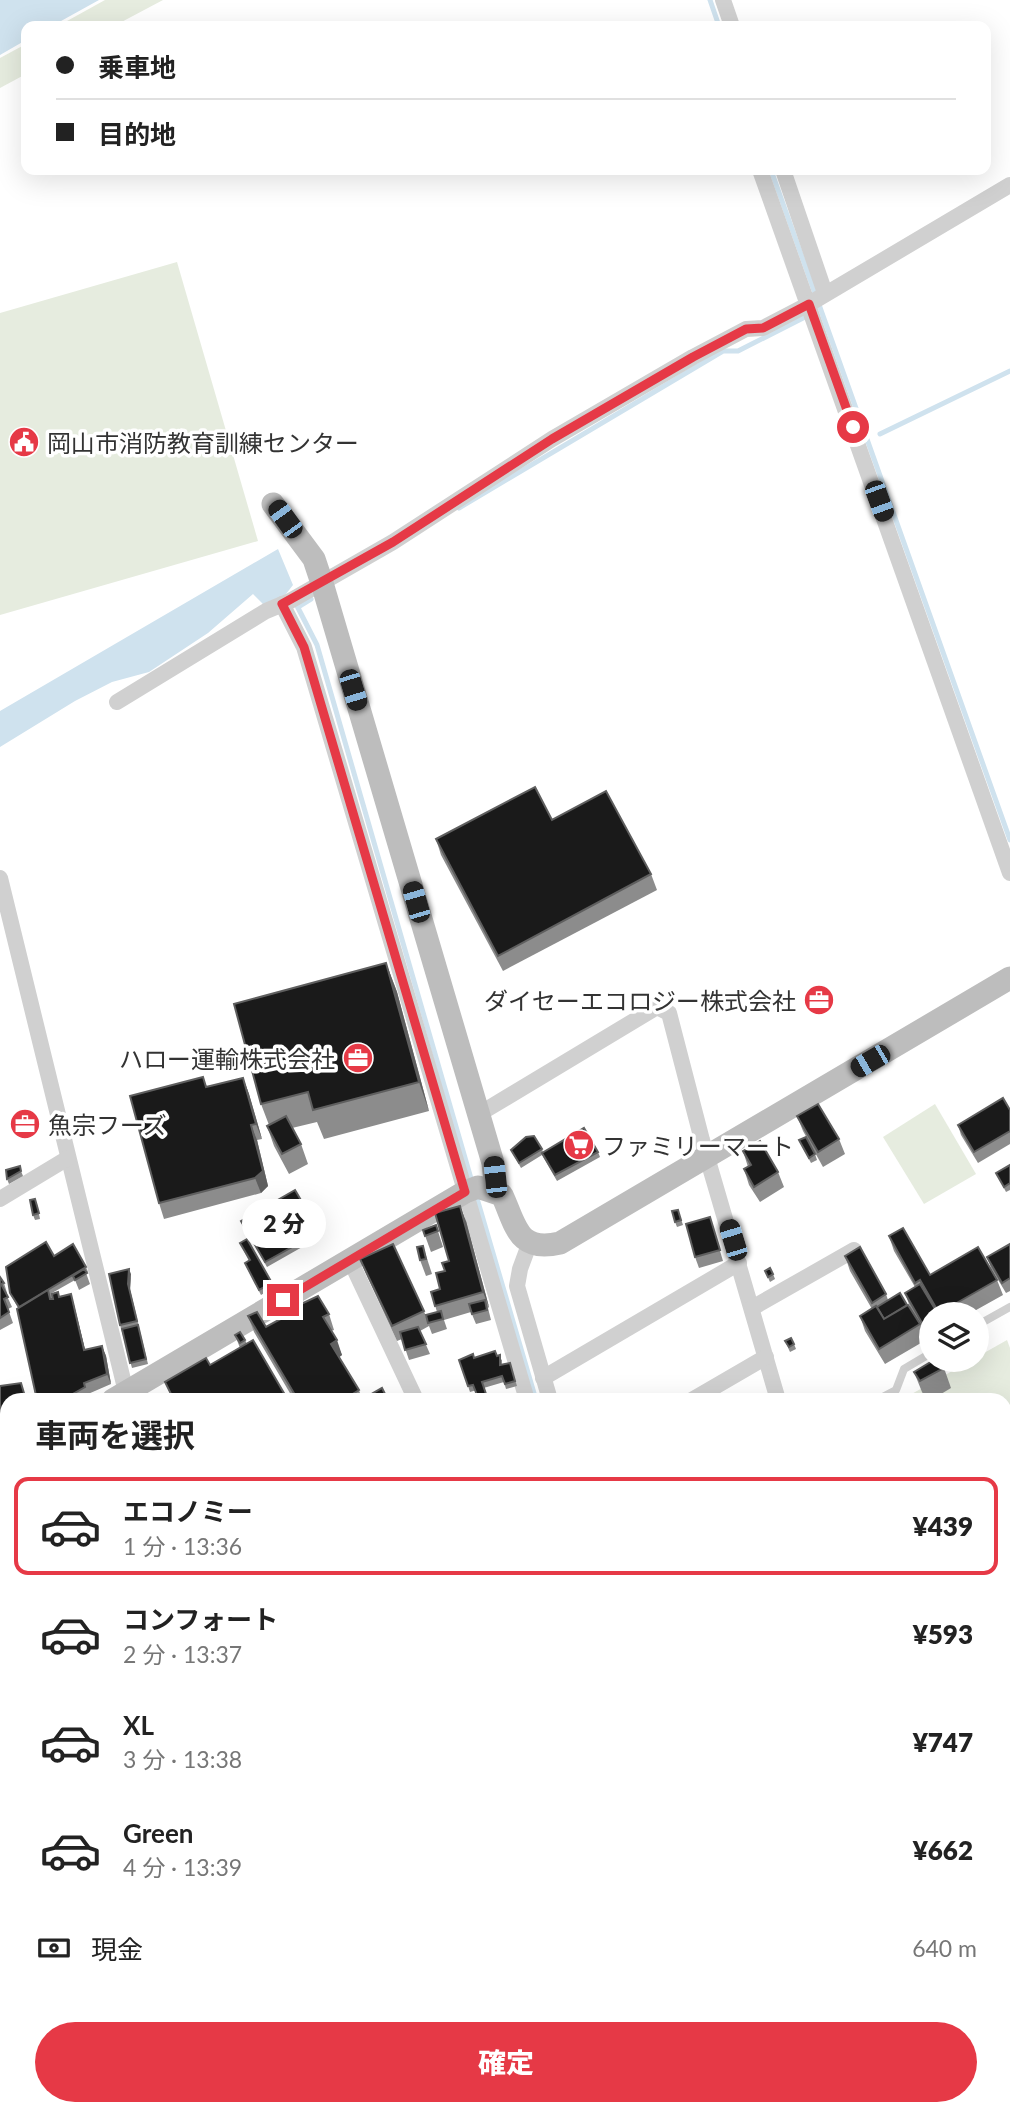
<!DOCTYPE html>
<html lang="ja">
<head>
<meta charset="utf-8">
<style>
	body { margin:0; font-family:Lato,"Noto Sans JP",sans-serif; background:#f2f2f2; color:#222; height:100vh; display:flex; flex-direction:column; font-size:26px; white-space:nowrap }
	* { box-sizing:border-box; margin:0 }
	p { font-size:23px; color:#767676 }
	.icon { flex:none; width:38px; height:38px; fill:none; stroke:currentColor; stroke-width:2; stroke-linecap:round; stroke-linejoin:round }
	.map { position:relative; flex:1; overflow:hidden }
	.sheet { position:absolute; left:0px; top:1393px; width:1012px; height:723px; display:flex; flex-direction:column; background:#fff; border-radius:21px 21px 0 0; box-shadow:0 7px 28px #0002 }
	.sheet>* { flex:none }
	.top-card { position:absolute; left:21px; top:21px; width:970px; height:154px; border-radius:14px; box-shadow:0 7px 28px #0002; display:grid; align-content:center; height:154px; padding:0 35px; background:#fff }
	.buttons { position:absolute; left:919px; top:1302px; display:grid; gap:14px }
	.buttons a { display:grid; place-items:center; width:70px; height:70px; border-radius:50%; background:#fff; box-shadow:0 7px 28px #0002; font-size:35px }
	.end { position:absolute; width:32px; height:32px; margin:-16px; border:9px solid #e63946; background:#fff; box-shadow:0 0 0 4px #fff }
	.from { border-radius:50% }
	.bubble { position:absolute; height:49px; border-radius:24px; background:#fff; box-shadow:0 7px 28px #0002; font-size:23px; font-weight:800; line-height:49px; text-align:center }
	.car { position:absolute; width:21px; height:42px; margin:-21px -10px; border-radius:9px; box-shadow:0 0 5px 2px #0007; background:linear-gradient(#222 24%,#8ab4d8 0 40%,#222 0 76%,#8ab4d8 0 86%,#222 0) }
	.top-card b { display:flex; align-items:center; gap:24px; height:66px; font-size:26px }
	.top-card b+b { border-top:2px solid #e0e0e0 }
	.top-card i { width:18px; height:18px; background:#222 }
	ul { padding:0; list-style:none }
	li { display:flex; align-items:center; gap:21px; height:98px; margin:0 14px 10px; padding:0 21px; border:4px solid transparent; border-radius:14px }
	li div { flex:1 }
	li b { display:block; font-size:26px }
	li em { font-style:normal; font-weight:800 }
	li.current { border-color:#e63946 }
	li>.icon { width:63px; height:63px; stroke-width:1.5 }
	h2 { padding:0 35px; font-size:32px; line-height:84px }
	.pay { display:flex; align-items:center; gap:18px; height:77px; padding:0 35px; font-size:26px }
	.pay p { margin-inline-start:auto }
	.button { display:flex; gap:14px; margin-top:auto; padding:14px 35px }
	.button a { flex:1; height:80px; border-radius:42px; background:#e63946; color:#fff; font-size:28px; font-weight:800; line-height:80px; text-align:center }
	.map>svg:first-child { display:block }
</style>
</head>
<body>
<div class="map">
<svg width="1010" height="2115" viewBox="0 0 1010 2115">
	<rect width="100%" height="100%" fill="#fff"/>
	<g fill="#e6ecdf">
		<polygon points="105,0 163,0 114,26 58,26"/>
		<polygon points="26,44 26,74 0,88 0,58"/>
		<polygon points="177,262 258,541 0,615 0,313"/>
		<polygon points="935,1104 976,1174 924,1204 883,1137"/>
		<polygon points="1007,1340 1010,1348 1010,1565 1005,1567 1004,1400 901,1400"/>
	</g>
	<g fill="#cfe2ee">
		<polygon points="0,0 99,0 52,26 26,26 26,40 0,55"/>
		<polygon points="278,549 293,585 286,594 265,606 253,594 208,633 149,672 112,682 75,701 0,747 0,711"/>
		<polygon points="0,1648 7,1676 7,1932 0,1904"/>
	</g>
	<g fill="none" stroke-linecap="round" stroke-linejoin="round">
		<g stroke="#cfe2ee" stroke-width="5">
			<polyline points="710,0 719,26"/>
			<polyline points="771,170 1010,840"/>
			<polyline points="880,434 1010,371"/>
			<polyline points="459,508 723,351 738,351 807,316"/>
			<polyline points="294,600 317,645 472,1182"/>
			<polyline points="298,607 311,599"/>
			<polyline points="476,1195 536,1400"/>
			<polyline points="162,2109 163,2115"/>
			<polyline points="747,2109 749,2115"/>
		</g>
		<g stroke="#d0d0d0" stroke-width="8">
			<polyline points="976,1326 1010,1307"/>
			<polyline points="877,1400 896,1390 904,1369 931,1353"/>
			<polyline points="1004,1689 1010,1687"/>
		</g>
		<g stroke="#d0d0d0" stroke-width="16">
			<polyline points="723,0 732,26"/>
			<polyline points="760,170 1010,873"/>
			<polyline points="783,170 825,293"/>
			<polyline points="282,604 304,647 527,1400"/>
			<polyline points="117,702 266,611 290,601 393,542 552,439 693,357 746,329 763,328 809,304 1010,185"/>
			<polyline points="0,878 126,1392"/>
			<polyline points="479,1114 657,1007 669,1013 702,1140 778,1400"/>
			<polyline points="0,1199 68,1158"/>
			<polyline points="530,1242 520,1269 517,1286 550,1400"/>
			<polyline points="350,1260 416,1400"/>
			<polyline points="752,1308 854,1250"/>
			<polyline points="543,1378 739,1263"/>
			<polyline points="692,1400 766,1357"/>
			<polyline points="0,1606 7,1634"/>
			<polyline points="1004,1736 1010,1733"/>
			<polyline points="172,2109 181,2115"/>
			<polyline points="738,2109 740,2115"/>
			<polyline points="192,2115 203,2109"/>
		</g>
		<g stroke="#bdbdbd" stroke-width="23">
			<polyline points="273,504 314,559 322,583 493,1163 496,1191"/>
			<path d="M113 1400 465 1192 478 1187 502 1195C516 1225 517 1253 560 1243L1010 978"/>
			<polyline points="0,1465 7,1461"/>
			<polyline points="0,2024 7,2052"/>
			<polyline points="21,2109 23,2115"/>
		</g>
	</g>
	<g fill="#8c8c8c">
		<polygon points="552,820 651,874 657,890 503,971 441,855 436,839"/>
		<polygon points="386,963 397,992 429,1111 324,1139 317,1122 292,1128 301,1144 308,1164 289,1174 274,1146 267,1126 269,1125 261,1104"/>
		<polygon points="243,1078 249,1094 262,1139 257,1140 268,1186 261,1193 164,1219 159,1203 207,1087"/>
		<polygon points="1010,1110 1010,1144 978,1163 961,1135 958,1125"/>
		<polygon points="797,1116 839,1139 845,1154 823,1167 803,1131"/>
		<polygon points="799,1140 815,1154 817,1160 811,1163"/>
		<polygon points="542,1149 543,1152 598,1152 600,1157 557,1181 542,1155 521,1168 511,1150"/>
		<polygon points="743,1151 778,1172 784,1187 760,1202 749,1185 744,1169 748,1167"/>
		<polygon points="1010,1165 1010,1190 1006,1192 996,1173"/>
		<polygon points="21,1171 23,1176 9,1184 7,1179"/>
		<polygon points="37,1204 40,1219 35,1220 33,1215"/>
		<polygon points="678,1210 683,1225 677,1227 675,1222"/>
		<polygon points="710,1217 723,1261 699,1268 695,1257"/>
		<polygon points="312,1219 314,1225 305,1230 311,1242 267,1267 241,1221"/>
		<polygon points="466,1221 489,1307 488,1308 491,1320 476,1324 471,1312 444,1320 447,1329 432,1334 429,1326 420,1331 430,1354 409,1360 402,1339 397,1341 366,1274 360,1259 424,1311 427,1320 437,1312 431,1292 440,1289 445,1271"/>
		<polygon points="436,1225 443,1247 431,1252 423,1230"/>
		<polygon points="889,1236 930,1275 997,1280 1003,1295 969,1314 931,1314 931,1336 928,1338 921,1326 926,1340 885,1364 865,1331 860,1316 872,1309 850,1271 845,1256 886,1294 888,1300 907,1305 910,1307 905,1293 915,1287 894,1251"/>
		<polygon points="240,1243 272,1283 273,1288 261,1295 247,1268 245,1263 249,1261"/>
		<polygon points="1010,1244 1010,1291 1006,1293 991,1268 987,1257"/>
		<polygon points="423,1246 432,1274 426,1276 420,1260"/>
		<polygon points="54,1256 86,1267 88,1272 86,1273 90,1284 79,1290 75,1280 52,1293 60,1296 71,1294 74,1305 85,1350 102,1346 106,1356 111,1384 88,1394 89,1397 84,1400 37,1400 18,1308 10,1293"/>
		<polygon points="765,1271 773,1274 775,1279 770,1282"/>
		<polygon points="131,1274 130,1290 148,1364 132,1368 120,1325"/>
		<polygon points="0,1277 4,1283 7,1293 6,1294 12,1307 8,1309 13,1323 0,1330"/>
		<polygon points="286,1311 329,1314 334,1330 331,1331 342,1355 339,1357 359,1390 362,1399 382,1388 388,1400 294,1400 254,1332 248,1316 266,1327 287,1315"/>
		<polygon points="235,1335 245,1340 247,1344 288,1400 173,1400 165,1382 210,1365 240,1348"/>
		<polygon points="785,1341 794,1344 796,1349 790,1352"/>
		<polygon points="497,1356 502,1360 502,1365 510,1363 517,1386 506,1389 504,1382 470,1392 468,1386 474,1358"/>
		<polygon points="944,1368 951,1388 931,1400 927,1400 922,1392 914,1372"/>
		<polygon points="0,1386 7,1400 7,1445 0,1449"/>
		<polygon points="1010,1545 1010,1669 1004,1671 1004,1547"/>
		<polygon points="1004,1709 1008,1719 1004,1720"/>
		<polygon points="1004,1790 1010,1793 1010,1819 1004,1822"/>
		<polygon points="321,2109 370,2109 371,2110 363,2115 325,2115"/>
	</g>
	<g fill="#5f5f5f">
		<polygon points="386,963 397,992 429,1111 419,1082"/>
		<polygon points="243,1078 249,1094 262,1139 256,1124"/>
		<polygon points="251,1125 257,1140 268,1186 261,1193 255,1178"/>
		<polygon points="460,1206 466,1221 489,1307 483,1292"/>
		<polygon points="129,1269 131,1274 130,1290 139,1326 128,1284"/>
		<polygon points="71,1294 74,1305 88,1361 84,1350"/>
		<polygon points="337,1340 342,1355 337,1359 331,1344"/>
		<polygon points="102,1346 106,1356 111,1384 107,1374"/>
	</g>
	<g fill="#1a1a1a" stroke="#5f5f5f" stroke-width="2">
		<polygon points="535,787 552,820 606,791 651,874 498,956 436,839"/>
		<polygon points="386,963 419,1082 313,1110 308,1092 261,1104 234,1004"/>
		<polygon points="203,1077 206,1087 243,1078 256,1124 251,1125 263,1171 255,1178 159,1203 130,1096"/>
		<polygon points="1003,1098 1010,1110 1010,1131 974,1152 958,1125"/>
		<polygon points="818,1104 839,1139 818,1152 797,1116"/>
		<polygon points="286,1116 301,1144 282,1154 267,1126"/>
		<polygon points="584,1128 598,1152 555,1175 542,1153"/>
		<polygon points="534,1136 542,1149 519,1163 511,1150 526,1137"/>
		<polygon points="806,1137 815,1154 809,1158 799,1140"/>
		<polygon points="760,1141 778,1172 754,1187 744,1169 751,1165 743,1151"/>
		<polygon points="1010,1165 1010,1183 1004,1187 996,1173"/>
		<polygon points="20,1166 21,1171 7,1179 6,1170"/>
		<polygon points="295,1190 312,1219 303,1225 310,1237 265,1262 241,1221"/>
		<polygon points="35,1199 39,1213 33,1215 30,1200"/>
		<polygon points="460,1206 483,1292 435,1306 431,1292 440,1289 436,1273 445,1271 442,1263 449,1261 435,1213"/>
		<polygon points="678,1210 681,1220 675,1222 672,1211"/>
		<polygon points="710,1217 720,1250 695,1257 686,1224"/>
		<polygon points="436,1225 438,1231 425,1236 423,1230"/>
		<polygon points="903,1228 930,1275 978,1247 997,1280 939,1313 920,1280 915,1283 889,1236"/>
		<polygon points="247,1239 272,1283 259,1290 245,1263 250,1260 240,1243"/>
		<polygon points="46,1242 54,1256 73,1244 86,1267 19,1307 10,1293 6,1267"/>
		<polygon points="393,1244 424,1311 392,1326 360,1259"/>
		<polygon points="1010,1244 1010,1278 1002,1283 987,1257"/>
		<polygon points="423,1246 426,1259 420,1260 417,1247"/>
		<polygon points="860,1247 886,1294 872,1303 845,1256"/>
		<polygon points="770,1268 773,1274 768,1277 765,1271"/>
		<polygon points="84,1269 87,1273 75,1280 73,1276"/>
		<polygon points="129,1269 128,1284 137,1321 120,1325 109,1274"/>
		<polygon points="0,1277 4,1283 1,1284 8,1297 4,1299 9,1312 0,1318"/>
		<polygon points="920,1284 938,1314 931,1314 931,1318 922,1323 905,1293"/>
		<polygon points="48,1290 50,1299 53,1299 52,1294 58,1292 59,1297 71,1294 84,1350 102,1346 107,1374 84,1383 85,1387 62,1400 37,1400 17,1309"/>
		<polygon points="900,1293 907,1305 884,1319 877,1307"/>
		<polygon points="318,1296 329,1314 323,1317 337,1340 331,1344 359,1390 343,1400 298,1400 248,1316 257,1312 266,1327 288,1315 286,1311"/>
		<polygon points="485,1300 487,1310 472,1314 469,1304"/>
		<polygon points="908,1305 920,1324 879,1349 860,1316 876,1306 884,1319"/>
		<polygon points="441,1311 443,1319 428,1323 426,1315"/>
		<polygon points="138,1325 146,1359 130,1363 122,1329"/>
		<polygon points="418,1327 426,1344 405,1350 400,1332"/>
		<polygon points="240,1332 245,1340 240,1343 235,1335"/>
		<polygon points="791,1338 794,1344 789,1347 785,1341"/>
		<polygon points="253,1340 288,1400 174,1400 165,1382 206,1358 210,1365"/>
		<polygon points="495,1351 497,1356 500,1355 500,1365 510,1363 515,1381 505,1384 502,1376 482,1382 488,1400 479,1400 473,1385 468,1386 459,1360 473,1354 474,1358"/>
		<polygon points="934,1360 939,1360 944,1368 920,1381 914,1372"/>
		<polygon points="21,1383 26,1400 7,1400 7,1433 0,1437 0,1386"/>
		<polygon points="382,1388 387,1398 384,1400 361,1400"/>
		<polygon points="1010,1545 1010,1646 1004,1648 1004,1547"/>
		<polygon points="1010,1738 1010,1748 1005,1740"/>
		<polygon points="1007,1788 1010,1793 1010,1806 1004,1809 1004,1790"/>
		<polygon points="128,2109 152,2109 154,2115 130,2115"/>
		<polygon points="203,2109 219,2109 223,2115 193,2115"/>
		<polygon points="286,2109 321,2109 325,2115 276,2115"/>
		<polygon points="324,2109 352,2109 342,2115 328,2115"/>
		<polygon points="723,2109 730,2109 731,2115 715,2115 714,2112"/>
	</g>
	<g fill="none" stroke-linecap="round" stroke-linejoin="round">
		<polyline stroke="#e63946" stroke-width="9" points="283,1300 465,1192 304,647 282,604 393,542 552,439 693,357 746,329 763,328 809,304 853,427"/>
	</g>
	<defs>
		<g id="civic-disc" transform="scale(1.575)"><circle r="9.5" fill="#e63946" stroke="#fff"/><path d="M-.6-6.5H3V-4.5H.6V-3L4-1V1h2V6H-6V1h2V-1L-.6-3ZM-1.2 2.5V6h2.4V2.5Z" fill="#fff"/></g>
		<g id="office-disc" transform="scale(1.575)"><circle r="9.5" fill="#e63946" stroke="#fff"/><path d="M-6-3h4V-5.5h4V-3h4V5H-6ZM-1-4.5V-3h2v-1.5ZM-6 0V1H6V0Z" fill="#fff"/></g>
		<g id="supermarket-disc" transform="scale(1.575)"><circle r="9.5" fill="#e63946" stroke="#fff"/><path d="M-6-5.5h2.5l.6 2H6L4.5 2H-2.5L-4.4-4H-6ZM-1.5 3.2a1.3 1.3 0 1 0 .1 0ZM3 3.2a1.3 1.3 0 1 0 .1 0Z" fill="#fff"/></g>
	</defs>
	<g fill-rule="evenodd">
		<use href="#civic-disc" x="24" y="442"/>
		<use href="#office-disc" x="819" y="1000"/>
		<use href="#office-disc" x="358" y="1058"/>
		<use href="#office-disc" x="25" y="1124"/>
		<use href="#supermarket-disc" x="579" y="1145"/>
	</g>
	<g text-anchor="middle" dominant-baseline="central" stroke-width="7" stroke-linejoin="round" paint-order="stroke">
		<g font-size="24" fill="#333" stroke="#fff" text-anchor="start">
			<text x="47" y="442">岡山市消防教育訓練センター</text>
			<text x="796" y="1000" text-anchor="end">ダイセーエコロジー株式会社</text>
			<text x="335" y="1058" text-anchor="end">ハロー運輸株式会社</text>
			<text x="48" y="1124">魚宗フーズ</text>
			<text x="602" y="1145">ファミリーマート</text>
		</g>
	</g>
</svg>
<div class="buttons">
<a><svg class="icon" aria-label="layers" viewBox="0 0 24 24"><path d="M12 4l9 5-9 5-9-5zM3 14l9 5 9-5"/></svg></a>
</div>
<i class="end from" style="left:853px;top:427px"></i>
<i class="end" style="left:283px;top:1300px"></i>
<div class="bubble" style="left:242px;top:1199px;width:84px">2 分</div>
<i class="car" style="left:879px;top:501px;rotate:160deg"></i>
<i class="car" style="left:285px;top:519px;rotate:324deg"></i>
<i class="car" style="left:353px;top:690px;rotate:163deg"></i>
<i class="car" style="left:416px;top:902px;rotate:344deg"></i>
<i class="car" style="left:870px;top:1061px;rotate:240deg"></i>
<i class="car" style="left:495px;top:1177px;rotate:354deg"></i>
<i class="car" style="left:733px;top:1240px;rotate:343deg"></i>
<div class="top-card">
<b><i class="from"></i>乗車地</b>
<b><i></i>目的地</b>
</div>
<section class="sheet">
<h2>車両を選択</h2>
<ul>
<li class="current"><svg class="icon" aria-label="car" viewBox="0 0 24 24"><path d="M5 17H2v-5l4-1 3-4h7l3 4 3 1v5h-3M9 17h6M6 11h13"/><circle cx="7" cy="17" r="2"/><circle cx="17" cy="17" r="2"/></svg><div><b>エコノミー</b><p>1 分 · 13:36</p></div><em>¥439</em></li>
<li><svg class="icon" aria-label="car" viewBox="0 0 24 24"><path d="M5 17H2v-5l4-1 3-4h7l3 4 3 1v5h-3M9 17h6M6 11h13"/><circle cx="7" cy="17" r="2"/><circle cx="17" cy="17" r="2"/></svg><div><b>コンフォート</b><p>2 分 · 13:37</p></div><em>¥593</em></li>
<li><svg class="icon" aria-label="car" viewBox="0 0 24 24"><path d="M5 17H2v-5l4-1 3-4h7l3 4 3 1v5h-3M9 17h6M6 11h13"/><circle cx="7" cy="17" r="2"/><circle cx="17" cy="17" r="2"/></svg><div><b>XL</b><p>3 分 · 13:38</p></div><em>¥747</em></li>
<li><svg class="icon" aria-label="car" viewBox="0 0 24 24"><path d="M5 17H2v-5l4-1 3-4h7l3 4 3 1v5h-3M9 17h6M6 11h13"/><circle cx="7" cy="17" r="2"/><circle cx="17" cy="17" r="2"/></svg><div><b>Green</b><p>4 分 · 13:39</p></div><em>¥662</em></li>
</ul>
<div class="pay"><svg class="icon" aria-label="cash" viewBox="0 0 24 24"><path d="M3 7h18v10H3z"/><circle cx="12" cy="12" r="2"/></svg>現金<p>640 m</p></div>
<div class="button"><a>確定</a></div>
</section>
</div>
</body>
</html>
